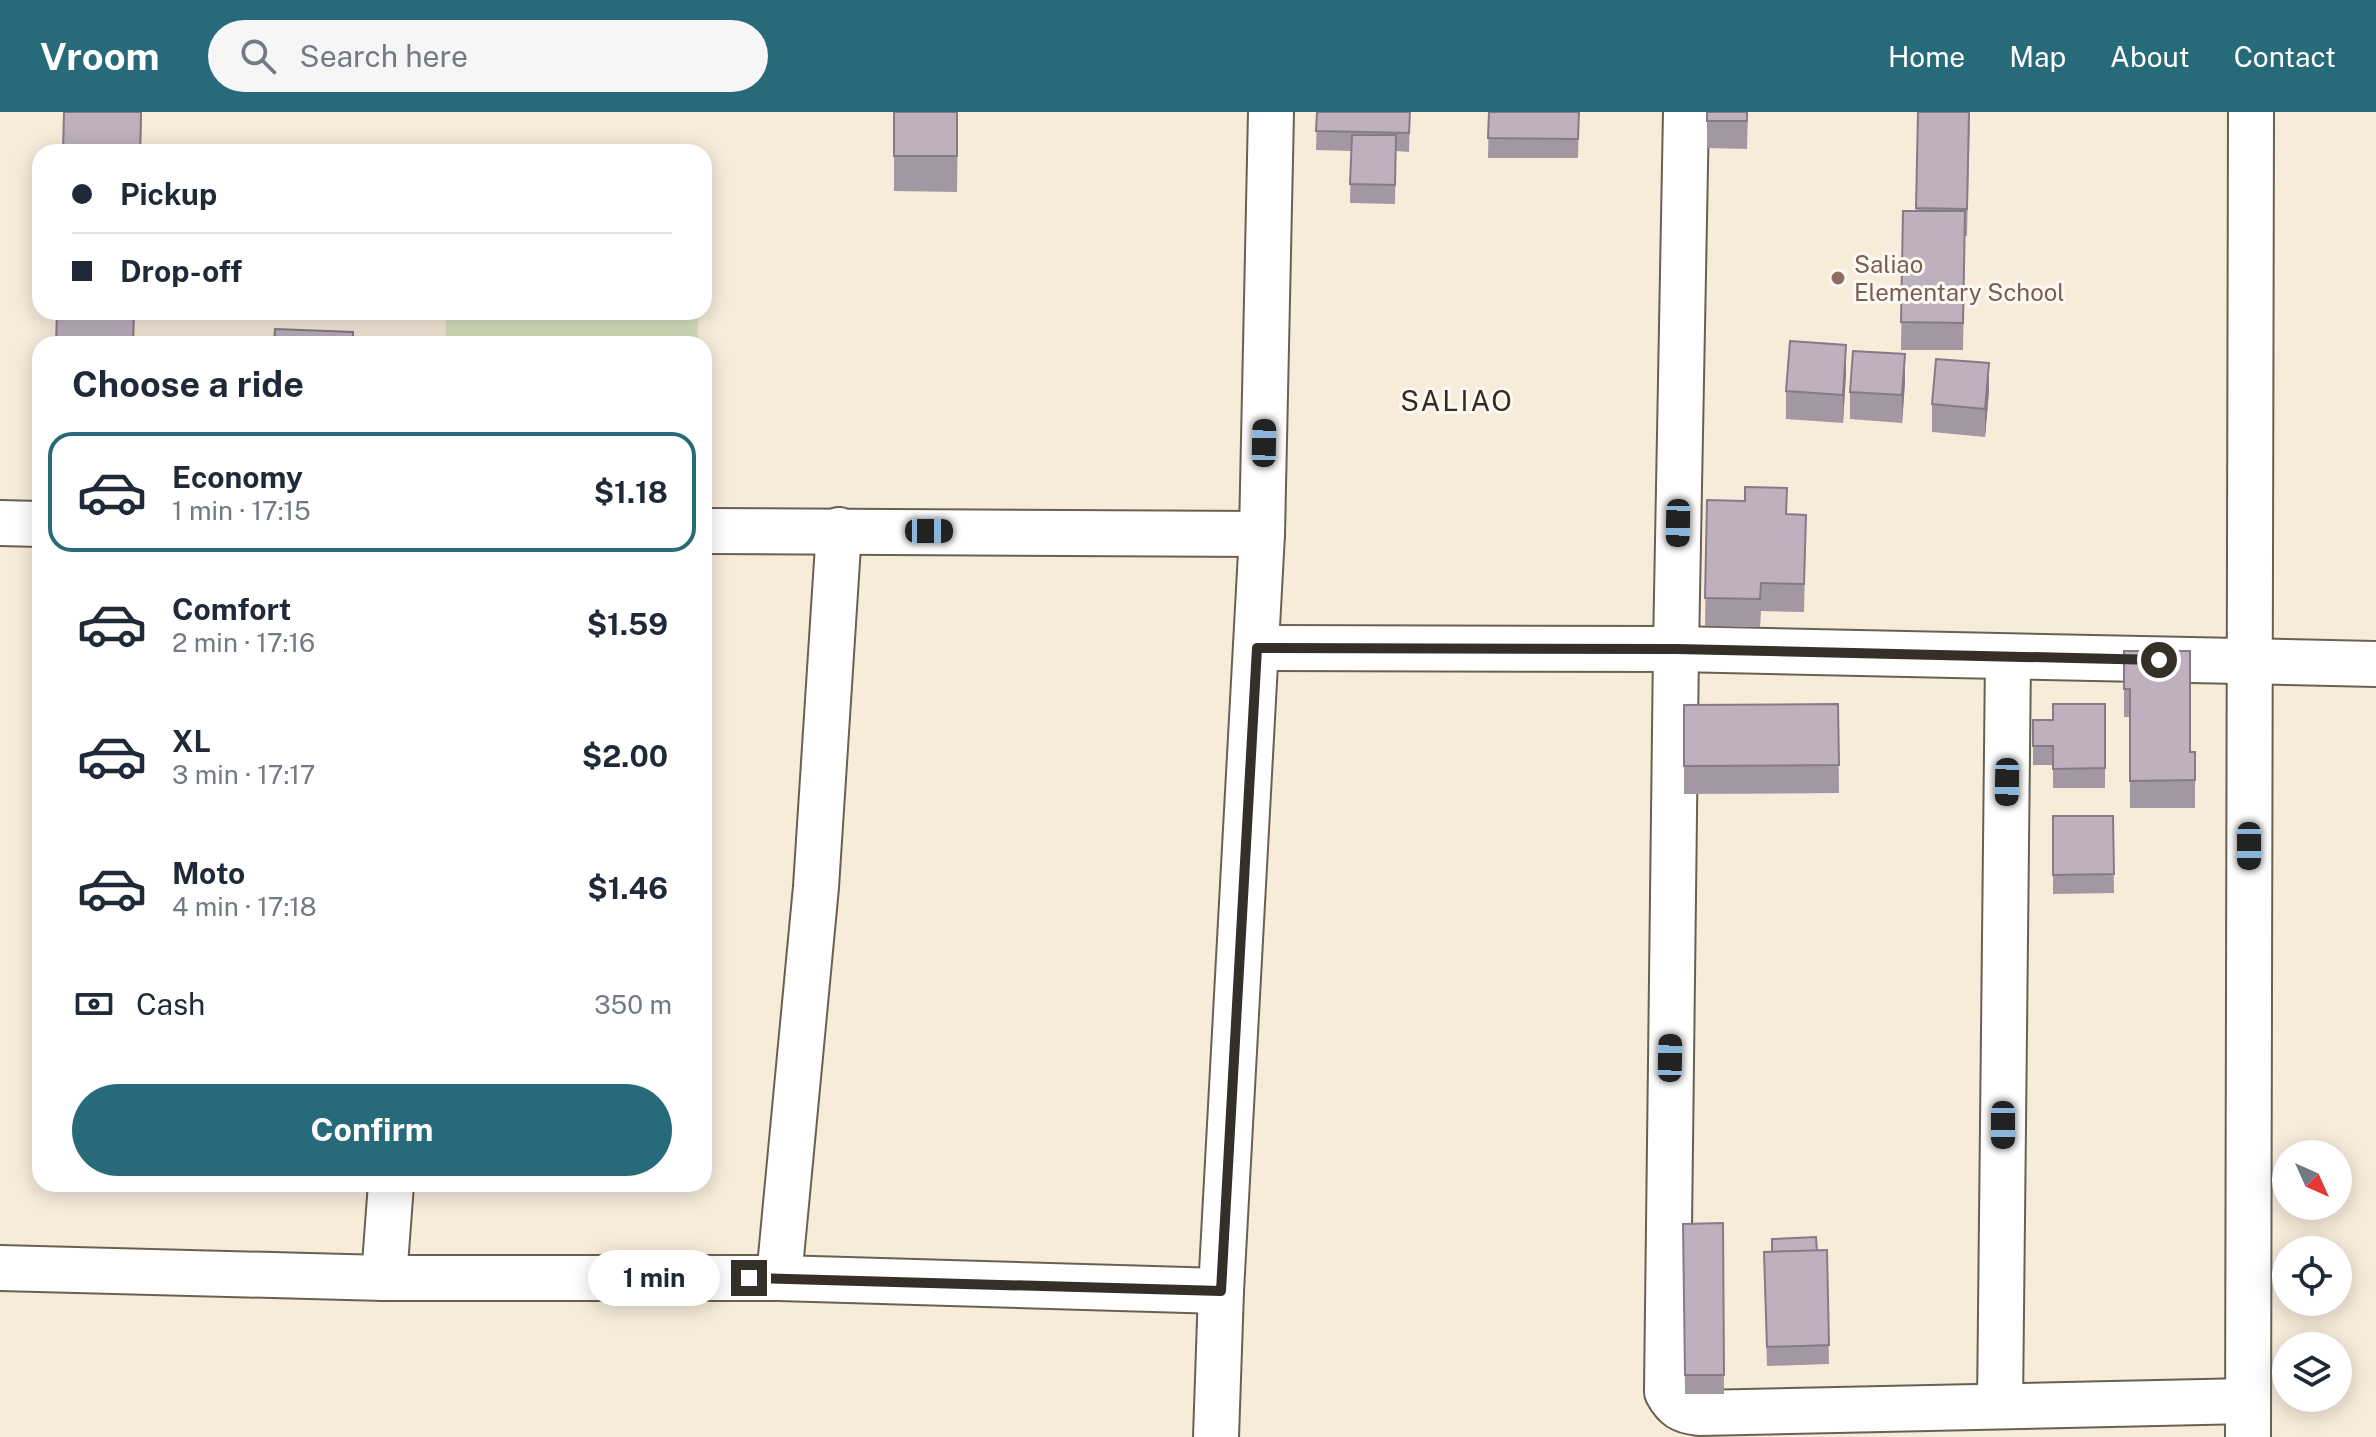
<!DOCTYPE html>
<html lang="en">
<head>
<meta charset="utf-8">
<style>
	body { margin:0; font-family:"Public Sans",sans-serif; background:#f6f6f7; color:#1f2937; height:100vh; display:flex; flex-direction:column; font-size:30px; white-space:nowrap }
	* { box-sizing:border-box; margin:0 }
	p { font-size:26px; color:#747a83 }
	.icon { flex:none; width:44px; height:44px; fill:none; stroke:currentColor; stroke-width:2; stroke-linecap:round; stroke-linejoin:round }
	.map { position:relative; flex:1; overflow:hidden }
	.panel { position:absolute; left:32px; top:224px; width:680px; height:856px; display:flex; flex-direction:column; background:#fff; border-radius:24px; box-shadow:0 4px 20px #0003 }
	.panel>* { flex:none }
	.top-card { position:absolute; left:32px; top:32px; width:680px; height:176px; border-radius:24px; box-shadow:0 4px 20px #0003; display:grid; align-content:center; height:176px; padding:0 40px; background:#fff }
	.needle { width:52px; rotate:135deg }
	.controls { position:absolute; left:2272px; top:1028px; display:grid; gap:16px }
	.controls a { display:grid; place-items:center; width:80px; height:80px; border-radius:50%; background:#fff; box-shadow:0 4px 20px #0003; font-size:40px }
	.end { position:absolute; width:36px; height:36px; margin:-18px; border:10px solid #342f29; background:#fff; box-shadow:0 0 0 4px #fff }
	.from { border-radius:50% }
	.bubble { position:absolute; height:56px; border-radius:28px; background:#fff; box-shadow:0 4px 20px #0003; font-size:26px; font-weight:700; line-height:56px; text-align:center }
	.car { position:absolute; width:24px; height:48px; margin:-24px -12px; border-radius:10px; box-shadow:0 0 6px 2px #0007; background:linear-gradient(#222 24%,#8ab4d8 0 40%,#222 0 76%,#8ab4d8 0 86%,#222 0) }
	.top-card b { display:flex; align-items:center; gap:28px; height:76px; font-size:30px }
	.top-card b+b { border-top:2px solid #e0e1e3 }
	.top-card i { width:20px; height:20px; background:#1f2937 }
	ul { padding:0; list-style:none }
	li { display:flex; align-items:center; gap:24px; height:120px; margin:0 16px 12px; padding:0 24px; border:4px solid transparent; border-radius:24px }
	li div { flex:1 }
	li b { display:block; font-size:30px }
	li em { font-style:normal; font-weight:700 }
	li.active { border-color:#276b7b }
	li>.icon { width:72px; height:72px; stroke-width:1.5 }
	h2 { padding:0 40px; font-size:36px; line-height:96px }
	.pay { display:flex; align-items:center; gap:20px; height:88px; padding:0 40px; font-size:30px }
	.pay p { margin-inline-start:auto }
	.primary-button { display:flex; gap:16px; margin-top:auto; padding:16px 40px }
	.primary-button a { flex:1; height:92px; border-radius:48px; background:#276b7b; color:#fff; font-size:32px; font-weight:700; line-height:92px; text-align:center }
	header { display:flex; align-items:center; gap:48px; box-sizing:border-box; height:112px; padding:0 40px; background:#276b7b; color:#fff }
	header strong { font-size:38px }
	nav { display:flex; gap:44px; margin-inline-start:auto; font-size:28px }
	.search { width:560px; height:72px; background:#f6f6f7; display:flex; align-items:center; gap:20px; box-sizing:border-box; padding:0 28px; border-radius:44px; color:#747a83; font-size:30px }
	.map>svg:first-child { display:block }
</style>
</head>
<body>
<header>
<strong>Vroom</strong>
<div class="search"><svg class="icon" aria-label="search" viewBox="0 0 24 24"><circle cx="10" cy="10" r="6"/><path d="M15 15l6 6"/></svg>Search here</div>
<nav><a>Home</a><a>Map</a><a>About</a><a>Contact</a></nav>
</header>
<div class="map">
<svg width="2376" height="1325" viewBox="0 0 2376 1325">
	<rect width="100%" height="100%" fill="#f7ebda"/>
	<rect fill="#d7e0bf" x="446" y="200" width="252" height="32"/>
	<g fill="none" stroke-linecap="round" stroke-linejoin="round">
		<g stroke="#6a6052" stroke-width="48">
			<g id="minor">
				<path d="M1686 0 1676 537 1667 1280C1675 1295 1682 1299 1699 1301L2248 1289"/>
				<polyline points="0,411 40,412"/>
				<polyline points="704,419 1262,422"/>
				<polyline points="1257,536 1676,537 2376,552"/>
				<polyline points="0,1156 384,1166 779,1166 1221,1179"/>
				<polyline points="384,1166 391,1072"/>
				<polyline points="779,1166 816,775 839,418"/>
				<polyline points="2000,1294 2008,546"/>
				<polyline points="1216,1325 1221,1179 1262,422 1271,0"/>
				<polyline points="2248,1325 2251,0"/>
			</g>
		</g>
		<use href="#minor" stroke="#fff" stroke-width="44"/>
	</g>
	<g fill="#a397a4">
		<polygon points="894,0 958,0 957,80 894,79"/>
		<polygon points="1317,0 1410,0 1409,40 1396,39 1395,92 1350,91 1351,39 1316,38"/>
		<polygon points="1489,0 1579,0 1578,46 1488,46"/>
		<polygon points="1707,0 1748,0 1747,37 1707,36"/>
		<polygon points="1918,0 1970,0 1967,124 1965,124 1963,238 1901,238 1903,99 1916,99"/>
		<polygon points="1846,261 1843,311 1786,307 1786,279"/>
		<polygon points="1905,270 1902,311 1850,307 1850,280"/>
		<polygon points="1989,279 1985,325 1932,320 1932,292"/>
		<polygon points="1707,388 1787,402 1806,403 1804,500 1761,499 1760,515 1705,514"/>
		<polygon points="2124,539 2190,640 2195,640 2195,696 2130,696 2130,605 2124,605"/>
		<polygon points="1838,592 1839,681 1684,682 1684,593"/>
		<polygon points="2105,592 2105,676 2053,676 2053,653 2033,653 2033,608 2053,608"/>
		<polygon points="2053,704 2113,704 2114,781 2053,782"/>
		<polygon points="1723,1111 1724,1282 1685,1282 1683,1112"/>
		<polygon points="1827,1138 1829,1252 1767,1254 1764,1159 1817,1139"/>
	</g>
	<g fill="#857b86">
		<polygon points="141,0 142,0 141,40 140,40"/>
		<polygon points="1846,233 1846,261 1843,311 1843,283"/>
		<polygon points="1905,242 1905,270 1902,311 1902,283"/>
		<polygon points="1989,251 1989,279 1985,325 1985,297"/>
	</g>
	<g fill="#beb0bf" stroke="#857b86" stroke-width="2">
		<polygon points="64,0 141,0 140,40 63,40"/>
		<rect x="894" y="0" width="63" height="44"/>
		<polygon points="1317,0 1410,0 1409,21 1316,19"/>
		<polygon points="1489,0 1579,0 1578,27 1488,26"/>
		<rect x="1707" y="0" width="40" height="9"/>
		<polygon points="1918,0 1969,0 1967,97 1916,96"/>
		<polygon points="1352,23 1396,23 1395,73 1350,72"/>
		<polygon points="1903,99 1965,99 1963,211 1901,210"/>
		<polygon points="57,200 134,200 133,232 56,232"/>
		<polygon points="275,217 353,220 353,232 274,232"/>
		<polygon points="1790,229 1846,233 1843,283 1786,279"/>
		<polygon points="1853,239 1905,242 1902,283 1850,280"/>
		<polygon points="1936,247 1989,251 1985,297 1932,292"/>
		<polygon points="1745,375 1787,376 1786,402 1806,403 1804,472 1761,471 1760,487 1705,486 1707,388 1745,389"/>
		<polygon points="2124,539 2190,539 2190,640 2195,640 2195,668 2130,669 2130,577 2124,577"/>
		<polygon points="1838,592 1839,653 1684,654 1684,593"/>
		<polygon points="2053,592 2105,592 2105,656 2053,657 2053,634 2033,634 2033,608 2053,608"/>
		<polygon points="2053,704 2113,704 2114,762 2053,763"/>
		<polygon points="1723,1111 1724,1263 1685,1263 1683,1112"/>
		<polygon points="1816,1125 1817,1139 1772,1140 1772,1127"/>
		<polygon points="1827,1138 1829,1233 1767,1235 1764,1140"/>
	</g>
	<g fill="none" stroke-linecap="round" stroke-linejoin="round">
		<polyline stroke="#342f29" stroke-width="10" points="749,1166 1221,1179 1257,536 1676,537 2159,548"/>
	</g>
	<circle fill="#8d6e63" stroke="#fef9f2" stroke-width="3" cx="1838" cy="166" r="8"/>
	<g text-anchor="middle" dominant-baseline="central" stroke-width="6" stroke-linejoin="round" paint-order="stroke">
		<g font-size="24" fill="#785e54" stroke="#fef9f2" text-anchor="start">
			<text x="1854" y="152">Saliao<tspan x="1854" dy="28">Elementary School</tspan></text>
		</g>
		<g font-size="28" letter-spacing="2" fill="#352c1f" stroke="#fef9f2">
			<text x="1457" y="288">SALIAO</text>
		</g>
	</g>
</svg>
<div class="controls">
<a><svg class="needle" viewBox="-14 -14 28 28"><path d="M0-13l5 13h-10z" fill="#e53935"/><path d="M0 13l5-13h-10z" fill="#747a83"/></svg></a>
<a><svg class="icon" aria-label="locate" viewBox="0 0 24 24"><circle cx="12" cy="12" r="6"/><path d="M12 2v4M12 18v4M2 12h4M18 12h4"/></svg></a>
<a><svg class="icon" aria-label="layers" viewBox="0 0 24 24"><path d="M12 4l9 5-9 5-9-5zM3 14l9 5 9-5"/></svg></a>
</div>
<i class="end from" style="left:2159px;top:548px"></i>
<i class="end" style="left:749px;top:1166px"></i>
<div class="bubble" style="left:588px;top:1138px;width:132px">1 min</div>
<i class="car" style="left:1264px;top:331px;rotate:1deg"></i>
<i class="car" style="left:1678px;top:411px;rotate:181deg"></i>
<i class="car" style="left:929px;top:419px;rotate:90deg"></i>
<i class="car" style="left:2007px;top:670px;rotate:181deg"></i>
<i class="car" style="left:2249px;top:734px;rotate:180deg"></i>
<i class="car" style="left:1670px;top:946px;rotate:1deg"></i>
<i class="car" style="left:2003px;top:1013px;rotate:180deg"></i>
<div class="top-card">
<b><i class="from"></i>Pickup</b>
<b><i></i>Drop-off</b>
</div>
<section class="panel">
<h2>Choose a ride</h2>
<ul>
<li class="active"><svg class="icon" aria-label="car" viewBox="0 0 24 24"><path d="M5 17H2v-5l4-1 3-4h7l3 4 3 1v5h-3M9 17h6M6 11h13"/><circle cx="7" cy="17" r="2"/><circle cx="17" cy="17" r="2"/></svg><div><b>Economy</b><p>1 min · 17:15</p></div><em>$1.18</em></li>
<li><svg class="icon" aria-label="car" viewBox="0 0 24 24"><path d="M5 17H2v-5l4-1 3-4h7l3 4 3 1v5h-3M9 17h6M6 11h13"/><circle cx="7" cy="17" r="2"/><circle cx="17" cy="17" r="2"/></svg><div><b>Comfort</b><p>2 min · 17:16</p></div><em>$1.59</em></li>
<li><svg class="icon" aria-label="car" viewBox="0 0 24 24"><path d="M5 17H2v-5l4-1 3-4h7l3 4 3 1v5h-3M9 17h6M6 11h13"/><circle cx="7" cy="17" r="2"/><circle cx="17" cy="17" r="2"/></svg><div><b>XL</b><p>3 min · 17:17</p></div><em>$2.00</em></li>
<li><svg class="icon" aria-label="car" viewBox="0 0 24 24"><path d="M5 17H2v-5l4-1 3-4h7l3 4 3 1v5h-3M9 17h6M6 11h13"/><circle cx="7" cy="17" r="2"/><circle cx="17" cy="17" r="2"/></svg><div><b>Moto</b><p>4 min · 17:18</p></div><em>$1.46</em></li>
</ul>
<div class="pay"><svg class="icon" aria-label="cash" viewBox="0 0 24 24"><path d="M3 7h18v10H3z"/><circle cx="12" cy="12" r="2"/></svg>Cash<p>350 m</p></div>
<div class="primary-button"><a>Confirm</a></div>
</section>
</div>
</body>
</html>
